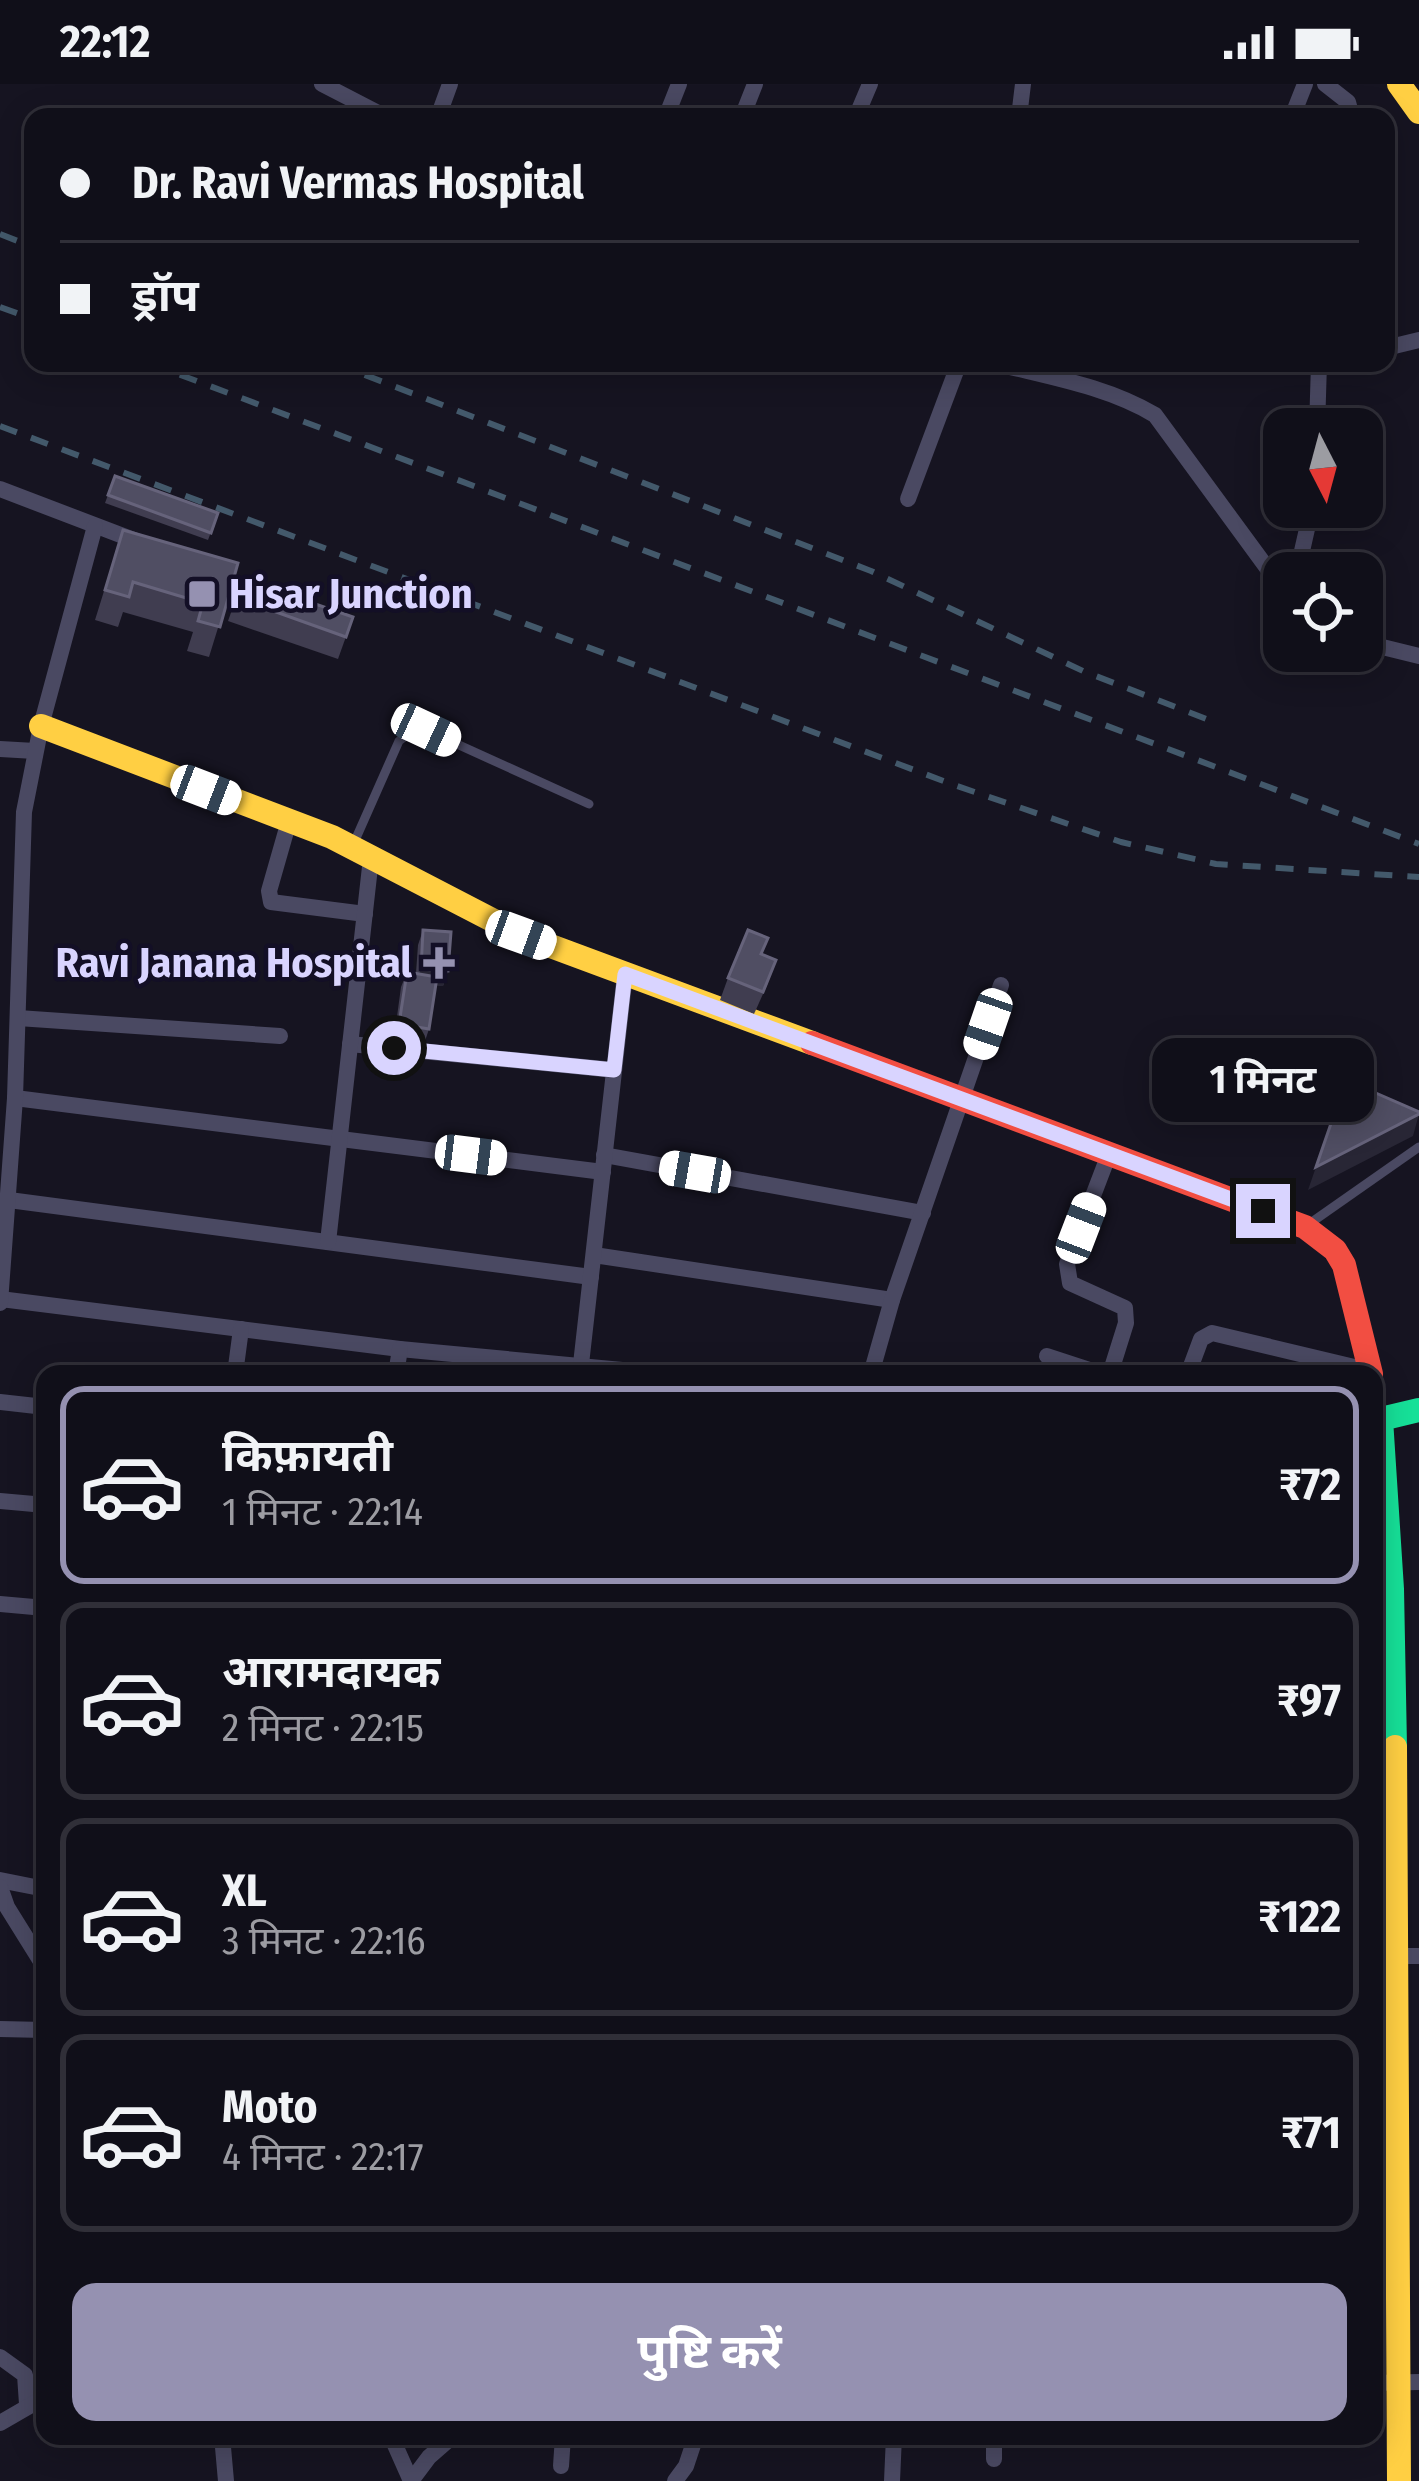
<!DOCTYPE html>
<html lang="hi">
<head>
<meta charset="utf-8">
<style>
	body { margin:0; font-family:"Fira Sans Condensed","Noto Sans Devanagari",sans-serif; background:#1e1d26; color:#f1f3f6; height:100vh; display:flex; flex-direction:column; font-size:45px; white-space:nowrap }
	* { box-sizing:border-box; margin:0 }
	p { font-size:39px; color:#9c9ca2 }
	.icon { flex:none; width:66px; height:66px; fill:none; stroke:currentColor; stroke-width:2; stroke-linecap:round; stroke-linejoin:round }
	.map { position:relative; flex:1; overflow:hidden }
	.side { position:absolute; left:36px; top:1281px; width:1347px; height:1080px; display:flex; flex-direction:column; background:#100f19; border-radius:24px; box-shadow:0 6px 30px #0003,0 0 0 3px #302f38 }
	.side>* { flex:none }
	.hud { position:absolute; left:24px; top:24px; width:1371px; height:264px; border-radius:24px; box-shadow:0 6px 30px #0003,0 0 0 3px #302f38; display:grid; align-content:center; height:264px; padding:0 36px; background:#100f19 }
	.needle { width:78px; rotate:174deg }
	.buttons { position:absolute; left:1263px; top:324px; display:grid; gap:24px }
	.buttons a { display:grid; place-items:center; width:120px; height:120px; border-radius:24px; background:#100f19; box-shadow:0 6px 30px #0003,0 0 0 3px #302f38; font-size:60px }
	.end { position:absolute; width:54px; height:54px; margin:-27px; border:15px solid #d9d4ff; background:#111; box-shadow:0 0 0 6px #111 }
	.from { border-radius:50% }
	.bubble { position:absolute; height:84px; border-radius:24px; background:#100f19; box-shadow:0 6px 30px #0003,0 0 0 3px #302f38; font-size:39px; font-weight:700; line-height:84px; text-align:center }
	.car { position:absolute; width:36px; height:72px; margin:-36px -18px; border-radius:15px; box-shadow:0 0 9px 3px #0007; background:linear-gradient(#fff 24%,#345 0 40%,#fff 0 76%,#345 0 86%,#fff 0) }
	.hud b { display:flex; align-items:center; gap:42px; height:114px; font-size:45px }
	.hud b+b { border-top:3px solid #302f38 }
	.hud i { width:30px; height:30px; background:#f1f3f6 }
	ul { padding:21px 0 0; list-style:none }
	li { display:flex; align-items:center; gap:36px; height:198px; margin:0 24px 18px; padding:0 12px; border:6px solid #302f38; border-radius:24px }
	li div { flex:1 }
	li b { display:block; font-size:45px }
	li em { font-style:normal; font-weight:700 }
	li.active { border-color:#9591b1 }
	li>.icon { width:108px; height:108px; stroke-width:1.5 }
	.primary-button { display:flex; gap:24px; margin-top:auto; padding:24px 36px }
	.primary-button a { flex:1; height:138px; border-radius:24px; background:#9591b1; color:#fff; font-size:48px; font-weight:700; line-height:138px; text-align:center }
	.status { display:flex; justify-content:space-between; align-items:center; height:84px; padding:0 60px; background:#100f19; direction:ltr }
	.status svg { height:33px; fill:currentColor }
	.map>svg:first-child { display:block }
</style>
</head>
<body>
<div class="status"><b>22:12</b><svg viewBox="0 0 49 12"><path d="M0 12V9h3v3zM5 12V6h3v6zM10 12V3h3v9zM15 12V0h3v12zM26 1h20v11H26zM47 4h2v5h-2z"/></svg></div>
<div class="map">
<svg width="1419" height="2397" viewBox="0 0 1419 2397">
	<rect width="100%" height="100%" fill="#161421"/>
	<g fill="none" stroke-linecap="round" stroke-linejoin="round">
		<g stroke="#4a4962" stroke-width="9">
			<polyline points="353,761 399,657 415,645 426,646 589,720"/>
			<polyline points="1309,1140 1419,1063"/>
		</g>
		<g stroke="#4a4962" stroke-width="16">
			<polyline points="322,0 386,33"/>
			<polyline points="1325,0 1348,18 1352,33"/>
			<polyline points="438,33 450,0"/>
			<polyline points="666,33 679,0"/>
			<polyline points="742,33 755,0"/>
			<polyline points="856,33 870,0"/>
			<polyline points="1019,33 1023,0"/>
			<polyline points="1292,33 1305,0"/>
			<polyline points="1386,264 1419,256"/>
			<path d="M994 279C1049 293 1106 302 1155 331L1284 507"/>
			<polyline points="1317,345 1319,279"/>
			<polyline points="0,405 139,458"/>
			<polyline points="908,415 959,279"/>
			<polyline points="1297,489 1312,423"/>
			<polyline points="1362,558 1419,572"/>
			<polyline points="0,665 35,667"/>
			<polyline points="289,737 269,807 271,818 365,830"/>
			<polyline points="18,934 280,952"/>
			<polyline points="350,960 614,986"/>
			<polyline points="15,1014 603,1088"/>
			<polyline points="1109,1070 1067,1180 1070,1199 1125,1224 1126,1239 1110,1290"/>
			<polyline points="604,1071 923,1129"/>
			<polyline points="9,1116 591,1193"/>
			<polyline points="328,1158 371,774"/>
			<polyline points="594,1171 892,1216"/>
			<polyline points="0,1215 400,1265 665,1290"/>
			<polyline points="0,1219 15,1014 24,728 41,642 95,442"/>
			<polyline points="1047,1272 1102,1290"/>
			<polyline points="580,1289 625,890"/>
			<polyline points="235,1290 241,1245"/>
			<polyline points="396,1290 400,1265"/>
			<polyline points="871,1290 892,1216 1001,901"/>
			<polyline points="1188,1290 1201,1255 1212,1249 1371,1287"/>
			<polyline points="1374,1303 1381,1335"/>
			<polyline points="0,1318 45,1323"/>
			<polyline points="0,1417 45,1421"/>
			<polyline points="0,1520 45,1524"/>
			<polyline points="0,1796 45,1805"/>
			<polyline points="0,1803 7,1823 45,1884"/>
			<polyline points="1374,1872 1419,1872"/>
			<polyline points="0,1945 45,1946"/>
			<polyline points="0,2273 25,2291 27,2320"/>
			<polyline points="1374,2299 1419,2298"/>
			<polyline points="0,2339 45,2313"/>
			<polyline points="222,2352 226,2397"/>
			<polyline points="391,2352 411,2397"/>
			<polyline points="994,2352 994,2375"/>
			<polyline points="561,2382 563,2352"/>
			<polyline points="411,2397 429,2373 453,2352"/>
			<polyline points="675,2397 686,2382 696,2352"/>
			<polyline points="892,2397 894,2352"/>
		</g>
		<polyline stroke="#16e098" stroke-width="24" points="1395,1663 1392,1505 1381,1335 1419,1326"/>
		<g stroke="#ffcf43" stroke-width="24">
			<polyline points="1399,0 1419,28"/>
			<polyline points="41,642 332,753 521,851 812,959"/>
			<polyline points="1395,1663 1399,2397"/>
		</g>
		<polyline stroke="#f24e42" stroke-width="24" points="812,959 1305,1143 1335,1166 1344,1181 1371,1290"/>
		<g stroke="#43596b" stroke-width="6" stroke-dasharray="18 15" stroke-linecap="butt">
			<polyline points="0,150 33,163"/>
			<polyline points="0,223 33,235"/>
			<polyline points="149,279 1419,760"/>
			<polyline points="334,279 871,487 1083,587 1214,638"/>
			<polyline points="0,342 954,701 1121,758 1216,780 1419,793"/>
		</g>
	</g>
	<g fill="#403d50">
		<polygon points="115,392 218,429 208,456 105,419"/>
		<polygon points="123,446 238,479 209,573 187,567 193,548 123,528 118,543 95,536"/>
		<polygon points="243,495 353,533 338,575 228,537"/>
		<polygon points="423,846 448,887 443,902 436,901 429,945 424,960 394,955 401,903 407,888 416,889 418,861"/>
		<polygon points="762,870 768,899 754,930 720,916 728,894"/>
	</g>
	<g fill="#282635">
		<polygon points="421,885 448,887 443,902 415,900"/>
		<polygon points="1419,1030 1413,1052 1308,1106 1316,1083"/>
	</g>
	<g fill="#504e63" stroke="#66637b" stroke-width="3">
		<polygon points="115,392 218,429 211,449 108,411"/>
		<polygon points="123,446 238,479 220,543 198,537 203,519 133,498 129,513 105,506"/>
		<polygon points="243,495 353,533 346,553 237,514"/>
		<polygon points="423,846 451,848 448,887 421,885"/>
		<polygon points="748,846 768,854 761,870 776,876 763,908 728,894"/>
		<polygon points="407,888 437,893 429,945 399,940"/>
		<polygon points="1346,996 1419,1028 1419,1030 1316,1083"/>
	</g>
	<g fill="none" stroke-linecap="round" stroke-linejoin="round">
		<polyline stroke="#d9d4ff" stroke-width="15" points="394,964 614,986 625,890 1263,1127"/>
	</g>
	<g fill="#9591b1" stroke="#130f26" stroke-width="4.5">
		<rect x="187" y="495" width="30" height="30" rx="6"/>
		<path d="M433 861h12v12h12v12h-12v12h-12v-12h-12v-12h12z"/>
	</g>
	<g text-anchor="middle" dominant-baseline="central" stroke-width="9" stroke-linejoin="round" paint-order="stroke">
		<g font-size="42" font-weight="bold" fill="#d9d4ff" stroke="#130f26" text-anchor="start">
			<text x="229" y="510">Hisar Junction</text>
			<text x="412" y="879" text-anchor="end">Ravi Janana Hospital</text>
		</g>
	</g>
</svg>
<div class="buttons">
<a><svg class="needle" viewBox="-14 -14 28 28"><path d="M0-13l5 13h-10z" fill="#e53935"/><path d="M0 13l5-13h-10z" fill="#9c9ca2"/></svg></a>
<a><svg class="icon" aria-label="locate" viewBox="0 0 24 24"><circle cx="12" cy="12" r="6"/><path d="M12 2v4M12 18v4M2 12h4M18 12h4"/></svg></a>
</div>
<i class="end from" style="left:394px;top:964px"></i>
<i class="end" style="left:1263px;top:1127px"></i>
<div class="bubble" style="left:1152px;top:954px;width:222px">1 मिनट</div>
<i class="car" style="left:426px;top:646px;rotate:115deg"></i>
<i class="car" style="left:206px;top:706px;rotate:111deg"></i>
<i class="car" style="left:521px;top:851px;rotate:110deg"></i>
<i class="car" style="left:988px;top:940px;rotate:199deg"></i>
<i class="car" style="left:471px;top:1071px;rotate:97deg"></i>
<i class="car" style="left:695px;top:1088px;rotate:280deg"></i>
<i class="car" style="left:1081px;top:1144px;rotate:21deg"></i>
<div class="hud">
<b><i class="from"></i>Dr. Ravi Vermas Hospital</b>
<b><i></i>ड्रॉप</b>
</div>
<section class="side">
<ul>
<li class="active"><svg class="icon" aria-label="car" viewBox="0 0 24 24"><path d="M5 17H2v-5l4-1 3-4h7l3 4 3 1v5h-3M9 17h6M6 11h13"/><circle cx="7" cy="17" r="2"/><circle cx="17" cy="17" r="2"/></svg><div><b>किफ़ायती</b><p>1 मिनट · 22:14</p></div><em>₹72</em></li>
<li><svg class="icon" aria-label="car" viewBox="0 0 24 24"><path d="M5 17H2v-5l4-1 3-4h7l3 4 3 1v5h-3M9 17h6M6 11h13"/><circle cx="7" cy="17" r="2"/><circle cx="17" cy="17" r="2"/></svg><div><b>आरामदायक</b><p>2 मिनट · 22:15</p></div><em>₹97</em></li>
<li><svg class="icon" aria-label="car" viewBox="0 0 24 24"><path d="M5 17H2v-5l4-1 3-4h7l3 4 3 1v5h-3M9 17h6M6 11h13"/><circle cx="7" cy="17" r="2"/><circle cx="17" cy="17" r="2"/></svg><div><b>XL</b><p>3 मिनट · 22:16</p></div><em>₹122</em></li>
<li><svg class="icon" aria-label="car" viewBox="0 0 24 24"><path d="M5 17H2v-5l4-1 3-4h7l3 4 3 1v5h-3M9 17h6M6 11h13"/><circle cx="7" cy="17" r="2"/><circle cx="17" cy="17" r="2"/></svg><div><b>Moto</b><p>4 मिनट · 22:17</p></div><em>₹71</em></li>
</ul>
<div class="primary-button"><a>पुष्टि करें</a></div>
</section>
</div>
</body>
</html>
